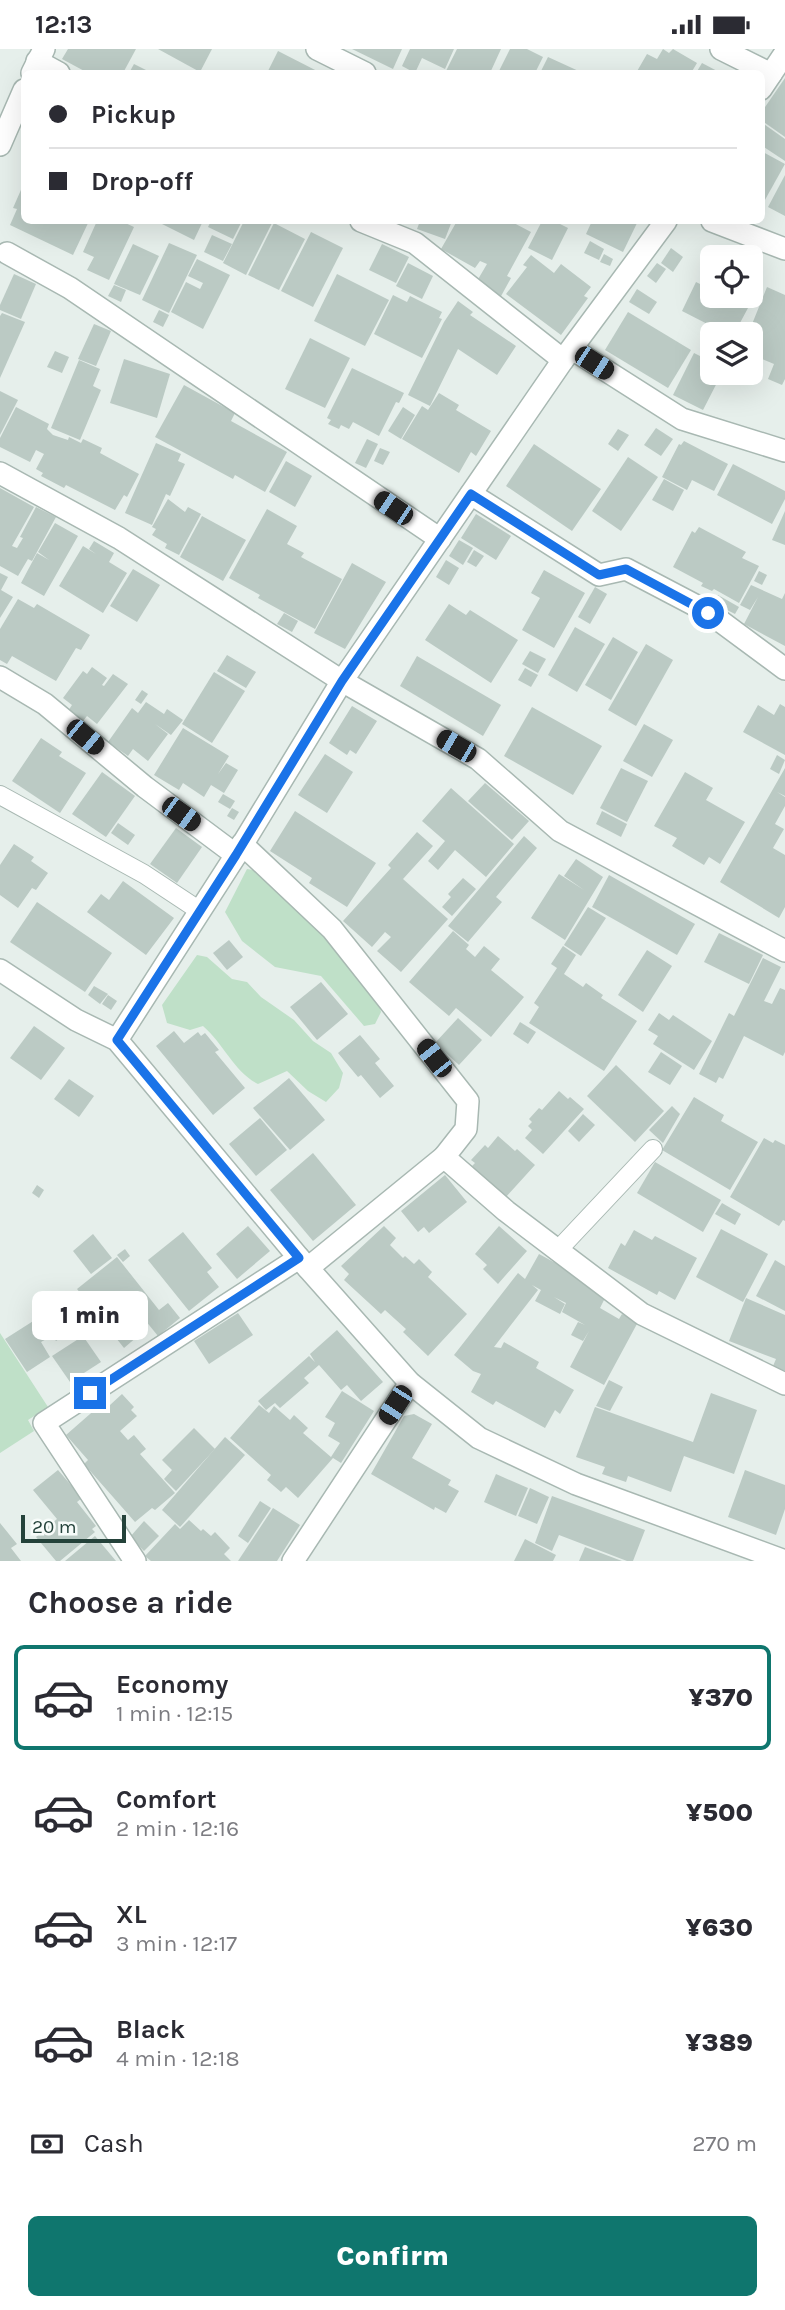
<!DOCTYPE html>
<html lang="en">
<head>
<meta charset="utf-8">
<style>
	body { margin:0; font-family:Karla,sans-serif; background:#f2f2f3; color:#2b2b33; height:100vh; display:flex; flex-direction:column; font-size:26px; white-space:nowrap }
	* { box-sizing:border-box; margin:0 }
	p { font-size:23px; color:#7c7c81 }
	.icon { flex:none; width:38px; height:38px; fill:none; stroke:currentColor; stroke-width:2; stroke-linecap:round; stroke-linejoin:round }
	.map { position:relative; height:1512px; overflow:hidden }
	.sheet { display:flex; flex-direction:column; background:#fff; flex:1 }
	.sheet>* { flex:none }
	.guide { position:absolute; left:21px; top:21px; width:744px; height:154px; border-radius:10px; box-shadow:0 7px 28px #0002; display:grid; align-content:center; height:154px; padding:0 28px; background:#fff }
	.controls { position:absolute; left:700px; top:196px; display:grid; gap:14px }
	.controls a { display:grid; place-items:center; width:63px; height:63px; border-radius:10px; background:#fff; box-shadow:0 7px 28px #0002; font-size:35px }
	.scale { position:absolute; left:21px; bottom:18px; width:105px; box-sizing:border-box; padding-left:7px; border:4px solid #24423a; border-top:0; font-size:19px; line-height:24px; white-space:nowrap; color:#24423a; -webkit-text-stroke:5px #f7fbf9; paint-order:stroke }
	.end { position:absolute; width:32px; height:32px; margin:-16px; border:9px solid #1a73e8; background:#fff; box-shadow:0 0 0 4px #fff }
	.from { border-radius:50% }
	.bubble { position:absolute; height:49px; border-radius:10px; background:#fff; box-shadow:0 7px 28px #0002; font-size:23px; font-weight:800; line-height:49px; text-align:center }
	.car { position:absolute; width:21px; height:42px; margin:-21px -10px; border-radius:9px; box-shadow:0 0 5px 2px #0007; background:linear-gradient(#222 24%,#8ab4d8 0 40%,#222 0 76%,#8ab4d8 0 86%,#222 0) }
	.guide b { display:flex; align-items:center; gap:24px; height:66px; font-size:26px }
	.guide b+b { border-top:2px solid #e1e1e2 }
	.guide i { width:18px; height:18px; background:#2b2b33 }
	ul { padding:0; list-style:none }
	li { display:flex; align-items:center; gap:21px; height:105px; margin:0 14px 10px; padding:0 14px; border:4px solid transparent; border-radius:10px }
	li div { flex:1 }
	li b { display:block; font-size:26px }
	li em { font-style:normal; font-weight:800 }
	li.selected { border-color:#0f766e }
	li>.icon { width:63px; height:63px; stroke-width:1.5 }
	h2 { padding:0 28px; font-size:32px; line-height:84px }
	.pay { display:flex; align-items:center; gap:18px; height:77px; padding:0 28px; font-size:26px }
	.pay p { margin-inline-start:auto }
	.primary-button { display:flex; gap:14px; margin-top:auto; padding:14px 28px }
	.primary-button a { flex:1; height:80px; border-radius:10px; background:#0f766e; color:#fff; font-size:28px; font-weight:800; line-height:80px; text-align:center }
	.status { display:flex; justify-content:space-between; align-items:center; height:49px; padding:0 35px; background:#fff; direction:ltr }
	.status svg { height:19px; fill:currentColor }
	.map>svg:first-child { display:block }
</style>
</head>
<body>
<div class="status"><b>12:13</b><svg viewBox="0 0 49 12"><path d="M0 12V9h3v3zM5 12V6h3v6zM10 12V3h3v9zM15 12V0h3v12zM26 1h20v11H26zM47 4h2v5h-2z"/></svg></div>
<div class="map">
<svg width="785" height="1512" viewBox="0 0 785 1512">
	<rect width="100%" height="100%" fill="#e6efeb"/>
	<g fill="#bfe0c8">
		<polygon points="247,820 253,821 328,890 378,952 381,963 375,975 364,977 321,927 275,918 242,892 225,863"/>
		<path d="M197 906 207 908 232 930 247 933 261 948 294 971 313 992 331 1004 343 1024 339 1039 326 1053 308 1042 287 1022 258 1035C234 1023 224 995 203 977L190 981 167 974 162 956Z"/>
		<polygon points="0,1284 48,1358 28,1371 34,1382 0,1404"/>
	</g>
	<g fill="#bbcac4">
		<polygon points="68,0 136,0 123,24 88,24 62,10"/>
		<polygon points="158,0 212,0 200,23"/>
		<polygon points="352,0 402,0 393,20"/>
		<polygon points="410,0 454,0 445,20 422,9 415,24 402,17"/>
		<polygon points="457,0 501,0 490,24 445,24"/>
		<polygon points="510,0 527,0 543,8 535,24 498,24"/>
		<polygon points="663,0 669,4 673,0 697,14 691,24 636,24 647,5 657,10"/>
		<polygon points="278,2 321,24 267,24"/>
		<polygon points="548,8 583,24 540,24"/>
		<polygon points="702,14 721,24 696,24"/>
		<polygon points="134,15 152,24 129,24"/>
		<polygon points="785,29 785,88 761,71 761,64"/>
		<polygon points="761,73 785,90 785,112 761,96"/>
		<polygon points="761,102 785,115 761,158"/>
		<polygon points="785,126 785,167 768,158"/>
		<polygon points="24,134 24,172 89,172 73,206 10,176 17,160 13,159"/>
		<polygon points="97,172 121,172 134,178 109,231 87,221 94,208 83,203"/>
		<polygon points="156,172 203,172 194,191"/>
		<polygon points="211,172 242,172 233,190 208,178"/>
		<polygon points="244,172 273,172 246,226 223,214"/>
		<polygon points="420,172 452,172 445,190 417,180"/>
		<polygon points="457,172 510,172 531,183 507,227 511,229 500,249 477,232 487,215 480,212 475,219 441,200"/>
		<polygon points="542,172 554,172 568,179 552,211 528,199"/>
		<polygon points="592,172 638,172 623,203 586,185"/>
		<polygon points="274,174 305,190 279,241 248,226"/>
		<polygon points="311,183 343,199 313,258 281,242"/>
		<polygon points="212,186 232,195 223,212 204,203"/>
		<polygon points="590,192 604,200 599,211 584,204"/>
		<polygon points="169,194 197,206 169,264 142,251"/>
		<polygon points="133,195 159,207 140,246 114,235"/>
		<polygon points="382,195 409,208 396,234 369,221"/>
		<polygon points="671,199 683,208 673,223 661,214"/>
		<polygon points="604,205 613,210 610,217 600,213"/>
		<polygon points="531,206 554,224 561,215 591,238 584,247 588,249 561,286 506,245 527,218 523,216"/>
		<polygon points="197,210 230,226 203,280 171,263 186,233 200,240 203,234 188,227"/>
		<polygon points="408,214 433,227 422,250 396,237"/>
		<polygon points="657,214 666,220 656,234 647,227"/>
		<polygon points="14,225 36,235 21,270 0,261 0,256"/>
		<polygon points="337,225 389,251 365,297 314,272"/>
		<polygon points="696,233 712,241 712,247 723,247 748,259 734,285 727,285 682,262"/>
		<polygon points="114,236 126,241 121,253 108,247"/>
		<polygon points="767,238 785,246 785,330 782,336 768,330 774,315 752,306 754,303 751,302 751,285 748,285"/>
		<polygon points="637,240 657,253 649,265 629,253"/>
		<polygon points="393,246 407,253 410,247 442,263 439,269 442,270 422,309 374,285"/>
		<polygon points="458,252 473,263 470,266 516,297 497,326 458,300 430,357 408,346 444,273"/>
		<polygon points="159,261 169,266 163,278 153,273"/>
		<polygon points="628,263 691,301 668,339 605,301"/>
		<polygon points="2,264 25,273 0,329 0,267"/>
		<polygon points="94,275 111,282 96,317 78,310"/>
		<polygon points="310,289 350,309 325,359 285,340"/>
		<polygon points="55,302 69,308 62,324 47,318"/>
		<polygon points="694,304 712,313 712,324 722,324 703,361 673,346"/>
		<polygon points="124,310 170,325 157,369 110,354"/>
		<polygon points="79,311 100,320 93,337 101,341 80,391 51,379"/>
		<polygon points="352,319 404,344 399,354 396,353 379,387 353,373 349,380 341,376 339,380 328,375 331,371 327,369"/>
		<polygon points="184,336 235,364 231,372 287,403 265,443 235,426 233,430 155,388"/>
		<polygon points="0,342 18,351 0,386"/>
		<polygon points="439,344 459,356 456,361 491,382 476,407 471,403 459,424 402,390 422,357 428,361"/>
		<polygon points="16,358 49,375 47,380 53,386 68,391 69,388 81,394 83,390 102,399 100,404 139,425 127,448 124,446 115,461 66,436 64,439 41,427 43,424 36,420 44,405 36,401 30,413 0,398 0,389"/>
		<polygon points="403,358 415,366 401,390 388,382"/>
		<polygon points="656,379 673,390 661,407 644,396"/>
		<polygon points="618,380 629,386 618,402 608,395"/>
		<polygon points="367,390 378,395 366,419 355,414"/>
		<polygon points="684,392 728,415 714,442 692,431 687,441 662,428 679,395 681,396"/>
		<polygon points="156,394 181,405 178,412 185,415 170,447 166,445 152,476 125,464"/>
		<polygon points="534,395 601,440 572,482 506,437"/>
		<polygon points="380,399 390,403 383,416 374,412"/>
		<polygon points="628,408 658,428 621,482 592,462"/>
		<polygon points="286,412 312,427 295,458 269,443"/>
		<polygon points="733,415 785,442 785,450 772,475 717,446"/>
		<polygon points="664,430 684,441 673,462 652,451"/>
		<polygon points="0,439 34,458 12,497 17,499 23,489 20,488 36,458 56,468 32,512 28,510 18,527 0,517"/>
		<polygon points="168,450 185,463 188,458 201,465 179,506 165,499 167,495 152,486 156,480 152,478"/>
		<polygon points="267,460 297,477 287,495 304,504 301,508 342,530 315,580 258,549 260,546 229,529"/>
		<polygon points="785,462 785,496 772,491"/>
		<polygon points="476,465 511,487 496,511 461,489"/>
		<polygon points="202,467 246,491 223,532 180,508"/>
		<polygon points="55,474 78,487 44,547 21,534 37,504 49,511 38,503"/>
		<polygon points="699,478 746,503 742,509 759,517 739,554 714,540 712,542 701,537 703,534 673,518 692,482 695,484"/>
		<polygon points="459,491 473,499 463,516 449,507"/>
		<polygon points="94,492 114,504 109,513 127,524 103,564 59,537 83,497 96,505 89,500"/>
		<polygon points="474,501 484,507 476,518 467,513"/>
		<polygon points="446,511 459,519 449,536 436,528"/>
		<polygon points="352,514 386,533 345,600 314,584"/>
		<polygon points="133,520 160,536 137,573 110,557"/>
		<polygon points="544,521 585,544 554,599 522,581 540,549 531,544"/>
		<polygon points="759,522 767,526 762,536 754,532"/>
		<polygon points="0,524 8,528 1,541 13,548 0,569"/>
		<polygon points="751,536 782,550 785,544 785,597 744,575 758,548 750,561 740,556"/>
		<polygon points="595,538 607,545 590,575 578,568"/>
		<polygon points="718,546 739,558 735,565 713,554"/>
		<polygon points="18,550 34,559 37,555 90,586 81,601 76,599 56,632 12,607 7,615 0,611 0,580"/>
		<polygon points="449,555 466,566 470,561 518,591 491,634 425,591"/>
		<polygon points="284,564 298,572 292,583 277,575"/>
		<polygon points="575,578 605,595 577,643 548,626"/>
		<polygon points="613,588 638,603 611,651 585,636"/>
		<polygon points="646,595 673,611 636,677 608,661"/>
		<polygon points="530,602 546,610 538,624 522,615"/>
		<polygon points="227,606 256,623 246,639 217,622"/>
		<polygon points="417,607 501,656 483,687 400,637"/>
		<polygon points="92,618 107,629 102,636 104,637 113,625 128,635 97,675 87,667 83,672 68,662 72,656 63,649 83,622 87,625"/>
		<polygon points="525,619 538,626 531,638 518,631"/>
		<polygon points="214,623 245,642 212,694 182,675"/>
		<polygon points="142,641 148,645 141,655 135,651"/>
		<polygon points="146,653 164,665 167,660 183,671 171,686 155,675 168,685 148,712 133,700 128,707 108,693 132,659 138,664"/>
		<polygon points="780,655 785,658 785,706 743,683 758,656 774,666"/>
		<polygon points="352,657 377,672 356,705 350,701 347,706 329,694"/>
		<polygon points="532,658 602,697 573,746 504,707"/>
		<polygon points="644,675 673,691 652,728 623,712"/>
		<polygon points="183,679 229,707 218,725 226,714 238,721 224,744 211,736 204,748 183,734 179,741 154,726"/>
		<polygon points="41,689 62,703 59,707 86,724 60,764 12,732"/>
		<polygon points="325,705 353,723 327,764 298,746"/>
		<polygon points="777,706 785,711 779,725 770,720"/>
		<polygon points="621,719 648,732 627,773 600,759"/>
		<polygon points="785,719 785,747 777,743 785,748 785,757 775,775 784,780 773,799 785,806 785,858 779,869 720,833"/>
		<polygon points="102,723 135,747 106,788 72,765"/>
		<polygon points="685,723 713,739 706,751 745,773 720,815 709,808 704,816 672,797 677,789 654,777"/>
		<polygon points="485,734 529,772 512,791 468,752"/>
		<polygon points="451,739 514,795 486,828 455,801 438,821 428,812 445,792 422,772"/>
		<polygon points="223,745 235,752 230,760 218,753"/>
		<polygon points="232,759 239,763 234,771 227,767"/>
		<polygon points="295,762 376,814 347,858 309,834 312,829 270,802"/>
		<polygon points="602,762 627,775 621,788 596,775"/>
		<polygon points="118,774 135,786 128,796 111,784"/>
		<polygon points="176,779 202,798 177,834 150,815"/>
		<polygon points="417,783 433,797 403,830 448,870 401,923 377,902 391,888 385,883 372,898 343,872 391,819 388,816"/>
		<polygon points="524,787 537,799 496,848 502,853 468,893 448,877"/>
		<polygon points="14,795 34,808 31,812 48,824 36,841 32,839 18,859 0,846 0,816"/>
		<polygon points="576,810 603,828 565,891 531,869 559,825 584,841 564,827"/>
		<polygon points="609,826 695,875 677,906 592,858"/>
		<polygon points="463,829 476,840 452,867 442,858 451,848 448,845"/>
		<polygon points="123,832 174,869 146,906 87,863 101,845 109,851"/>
		<polygon points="37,853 112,904 85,943 10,893"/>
		<polygon points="588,858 606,869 581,907 564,896"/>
		<polygon points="453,882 469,896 466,900 475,908 484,897 500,910 491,921 524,948 491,988 456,959 449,967 409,933"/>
		<polygon points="719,884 763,906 749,935 704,913"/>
		<polygon points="229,891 243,908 227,921 213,904"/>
		<polygon points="563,897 576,906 564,925 583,938 586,934 603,946 601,949 637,972 604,1022 529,974 539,958 534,954 557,919 551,915"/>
		<polygon points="647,901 672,917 643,963 618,946"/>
		<polygon points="763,909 781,918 764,952 772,955 780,939 785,941 785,1003 783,1007 744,987 723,1030 719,1028 716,1034 699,1025 729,964 734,967"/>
		<polygon points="321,933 348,965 317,991 290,958"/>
		<polygon points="94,937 108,945 100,955 88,946"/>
		<polygon points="108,946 117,952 111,961 102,955"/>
		<polygon points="659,964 669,971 673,966 712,992 694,1021 653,995 658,987 648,981"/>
		<polygon points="458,969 482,991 459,1016 435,994"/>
		<polygon points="520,973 536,983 528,995 513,985"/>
		<polygon points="34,977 65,999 41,1031 10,1009"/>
		<polygon points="174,982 184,994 198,983 201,987 205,984 219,1001 215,1003 245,1039 213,1066 156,997"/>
		<polygon points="360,986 380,1010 375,1014 394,1037 380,1049 361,1026 358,1028 338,1004"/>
		<polygon points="661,1003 682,1017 670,1036 648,1023"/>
		<polygon points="616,1016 664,1062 635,1093 587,1047"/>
		<polygon points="289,1029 325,1071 290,1101 253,1059"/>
		<polygon points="69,1030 94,1047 79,1068 54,1050"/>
		<polygon points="559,1042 568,1050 570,1048 584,1060 543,1105 525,1089 532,1081 528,1077 532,1073 529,1070 539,1059 542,1061"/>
		<polygon points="694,1048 724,1066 721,1072 758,1093 730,1141 662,1101"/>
		<polygon points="672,1057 680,1065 663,1094 649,1081"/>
		<polygon points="583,1065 595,1076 579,1093 568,1082"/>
		<polygon points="260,1069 287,1101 256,1127 229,1095"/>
		<polygon points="498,1087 515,1102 517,1100 535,1116 506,1148 472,1117 475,1114 471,1111 485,1096 488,1099"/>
		<polygon points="764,1089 773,1094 775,1091 785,1096 785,1172 783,1171 779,1177 730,1148"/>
		<polygon points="313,1104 356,1156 313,1192 270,1141"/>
		<polygon points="655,1113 721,1151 703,1183 637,1144"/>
		<polygon points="445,1126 467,1153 429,1184 424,1178 418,1183 401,1162"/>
		<polygon points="37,1136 44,1141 39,1149 32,1144"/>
		<polygon points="722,1154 741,1165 735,1176 715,1165"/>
		<polygon points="248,1177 270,1202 237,1230 216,1205"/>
		<polygon points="384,1177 396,1189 390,1196 403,1209 405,1207 414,1215 419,1210 432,1223 428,1228 467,1265 428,1307 403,1283 406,1280 385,1261 381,1265 344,1231 349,1225 341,1217"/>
		<polygon points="499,1177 527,1202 498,1235 483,1220 487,1216 475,1205"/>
		<polygon points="721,1180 768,1205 743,1253 696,1228"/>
		<polygon points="634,1181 652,1191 655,1187 697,1209 675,1251 659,1242 657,1246 608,1219 621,1194 625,1197"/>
		<polygon points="183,1183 212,1219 207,1223 219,1238 189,1262 148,1211"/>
		<polygon points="93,1185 112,1209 91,1225 73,1202"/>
		<polygon points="125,1200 130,1207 123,1213 117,1206"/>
		<polygon points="539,1205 583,1229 582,1233 605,1249 600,1259 619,1270 622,1265 638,1273 604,1336 570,1318 589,1282 583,1292 571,1286 578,1273 585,1276 562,1263 566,1254 554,1248 565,1255 560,1265 535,1252 541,1241 532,1236 538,1241 494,1298 501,1299 504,1293 539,1313 536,1319 574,1341 560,1365 555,1361 545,1379 496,1352 493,1356 471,1343 481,1325 473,1322 454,1306 518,1224 525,1230"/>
		<polygon points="117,1208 159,1261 168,1254 180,1269 158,1287 145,1271 140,1275 145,1281 124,1299 77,1240"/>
		<polygon points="775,1211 785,1217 785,1262 756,1247"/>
		<polygon points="746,1249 785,1266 785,1322 773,1317 776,1310 729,1292"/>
		<polygon points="56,1256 72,1281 56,1292 39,1267"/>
		<polygon points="238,1264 253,1286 209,1315 194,1292"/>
		<polygon points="38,1269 50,1288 41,1293 50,1308 27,1323 5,1290"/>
		<polygon points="337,1281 383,1333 361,1352 347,1336 341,1341 319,1316 304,1329 309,1334 280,1359 275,1354 266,1361 258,1352 309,1307 315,1313 310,1305"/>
		<polygon points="83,1287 101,1313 70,1333 52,1307"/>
		<polygon points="609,1331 623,1338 610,1362 596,1357"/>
		<polygon points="342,1342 374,1362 341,1414 333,1409 298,1449 286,1438 281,1443 267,1431 271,1426 230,1389 259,1356 269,1364 274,1357 290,1371 294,1366 308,1379 303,1384 331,1408 340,1394 328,1387 335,1374 325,1368"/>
		<polygon points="711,1344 757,1361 734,1425 684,1407 671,1443 628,1427 626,1433 602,1425 605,1418 576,1408 595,1358 693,1393"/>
		<polygon points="122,1345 134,1358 131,1361 137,1367 120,1382 128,1391 134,1386 146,1400 140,1405 175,1444 155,1461 152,1459 135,1473 84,1415 88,1411 66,1386 106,1351 110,1356"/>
		<polygon points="414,1365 432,1375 412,1409 451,1431 448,1436 459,1442 446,1464 435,1458 434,1461 371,1425 404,1367"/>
		<polygon points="194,1379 215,1400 176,1442 164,1430 172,1421 162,1411"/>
		<polygon points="225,1388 245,1406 180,1478 162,1461"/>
		<polygon points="58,1421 82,1449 77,1453 96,1477 92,1480 95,1483 60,1512 56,1512 36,1488 57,1470 33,1441"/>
		<polygon points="745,1421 785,1436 785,1460 776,1486 728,1468"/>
		<polygon points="496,1425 528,1439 516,1467 484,1453"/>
		<polygon points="530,1439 549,1448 537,1475 518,1467"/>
		<polygon points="552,1447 645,1481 633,1512 627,1512 559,1486 552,1502 535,1494"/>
		<polygon points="260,1452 271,1459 248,1494 238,1487"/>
		<polygon points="273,1459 300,1476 277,1512 238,1512"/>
		<polygon points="189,1471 201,1482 203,1480 211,1487 215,1483 230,1499 224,1505 231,1512 151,1512 145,1507 175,1475 180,1480"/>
		<polygon points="144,1472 159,1487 144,1502 130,1488"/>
		<polygon points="0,1474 17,1495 11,1499 21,1512 0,1512"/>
		<polygon points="95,1487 116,1512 65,1512"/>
		<polygon points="525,1490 556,1506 553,1512 514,1512"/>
		<polygon points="585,1498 622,1512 579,1512"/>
	</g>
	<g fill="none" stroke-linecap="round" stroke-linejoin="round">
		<g stroke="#a8b8b2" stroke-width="20">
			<g id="lane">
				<polyline points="0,746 144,825 200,862"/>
				<polyline points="558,1201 653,1100"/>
			</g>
		</g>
		<g stroke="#a8b8b2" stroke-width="24">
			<g id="street">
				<polyline points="317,0 365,24"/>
				<polyline points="721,0 771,25"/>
				<polyline points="37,12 59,24"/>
				<polyline points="32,24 44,0"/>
				<polyline points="761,40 785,4"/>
				<polyline points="0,96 24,41"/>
				<polyline points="361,172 415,194 563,311"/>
				<polyline points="712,172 785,200"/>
				<polyline points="7,204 70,239 440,490"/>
				<polyline points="572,300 682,370 785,402"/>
				<polyline points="0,424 119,489 342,632 478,710 560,782 785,902"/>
				<polyline points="471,445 599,526 626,520 708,563 785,620"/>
				<polyline points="0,628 45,655 145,738 236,806"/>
				<polyline points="242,795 332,880 468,1052 466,1080 444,1108 506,1162 642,1265 785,1335"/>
				<polyline points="0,921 76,971 117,991 299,1209 410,1334 479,1389 576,1435 785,1512"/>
				<polyline points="117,991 236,806 342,632 563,311 666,172"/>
				<polyline points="308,1219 444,1108"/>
				<polyline points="135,1512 44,1374 299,1209"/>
				<polyline points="293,1512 410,1334"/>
			</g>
		</g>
		<use href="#lane" stroke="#fff" stroke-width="18"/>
		<use href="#street" stroke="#fff" stroke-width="21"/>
	</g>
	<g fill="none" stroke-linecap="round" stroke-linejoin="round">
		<polyline stroke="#1a73e8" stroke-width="9" points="90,1344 299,1209 117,991 236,806 342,632 471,445 599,526 626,520 708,564"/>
	</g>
</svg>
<div class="controls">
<a><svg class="icon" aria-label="locate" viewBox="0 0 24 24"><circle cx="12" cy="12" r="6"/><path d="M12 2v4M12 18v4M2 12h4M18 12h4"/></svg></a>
<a><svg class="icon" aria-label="layers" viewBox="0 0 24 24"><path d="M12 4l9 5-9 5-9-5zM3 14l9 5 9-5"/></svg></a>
</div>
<div class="scale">20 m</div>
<i class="end from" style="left:708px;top:564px"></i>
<i class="end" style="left:90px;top:1344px"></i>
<div class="bubble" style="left:32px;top:1242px;width:116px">1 min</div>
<i class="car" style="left:594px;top:314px;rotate:123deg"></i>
<i class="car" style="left:393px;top:459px;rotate:304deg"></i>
<i class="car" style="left:85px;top:688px;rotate:130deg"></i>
<i class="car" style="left:456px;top:697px;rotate:300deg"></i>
<i class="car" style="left:181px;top:765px;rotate:126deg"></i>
<i class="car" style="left:434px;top:1009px;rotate:322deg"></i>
<i class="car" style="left:395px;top:1356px;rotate:213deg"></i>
<div class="guide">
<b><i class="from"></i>Pickup</b>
<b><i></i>Drop-off</b>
</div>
</div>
<section class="sheet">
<h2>Choose a ride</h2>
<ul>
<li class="selected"><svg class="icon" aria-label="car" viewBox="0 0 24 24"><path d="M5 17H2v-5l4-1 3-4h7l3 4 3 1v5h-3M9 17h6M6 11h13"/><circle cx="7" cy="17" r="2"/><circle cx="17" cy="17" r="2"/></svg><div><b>Economy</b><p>1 min · 12:15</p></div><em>¥370</em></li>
<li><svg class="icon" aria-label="car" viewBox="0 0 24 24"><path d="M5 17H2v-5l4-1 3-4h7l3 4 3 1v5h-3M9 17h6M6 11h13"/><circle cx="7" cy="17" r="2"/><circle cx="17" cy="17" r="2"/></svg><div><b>Comfort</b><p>2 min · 12:16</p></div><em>¥500</em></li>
<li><svg class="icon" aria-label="car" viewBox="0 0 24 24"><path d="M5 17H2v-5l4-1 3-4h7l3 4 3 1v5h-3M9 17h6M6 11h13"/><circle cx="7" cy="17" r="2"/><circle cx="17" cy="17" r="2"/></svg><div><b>XL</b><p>3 min · 12:17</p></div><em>¥630</em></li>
<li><svg class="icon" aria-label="car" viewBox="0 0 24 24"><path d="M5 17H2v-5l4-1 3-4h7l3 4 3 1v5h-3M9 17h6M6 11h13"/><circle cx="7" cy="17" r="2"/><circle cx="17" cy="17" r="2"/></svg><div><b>Black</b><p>4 min · 12:18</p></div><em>¥389</em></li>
</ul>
<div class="pay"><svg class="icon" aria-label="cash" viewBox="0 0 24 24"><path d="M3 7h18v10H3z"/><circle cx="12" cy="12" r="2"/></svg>Cash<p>270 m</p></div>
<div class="primary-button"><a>Confirm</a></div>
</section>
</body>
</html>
